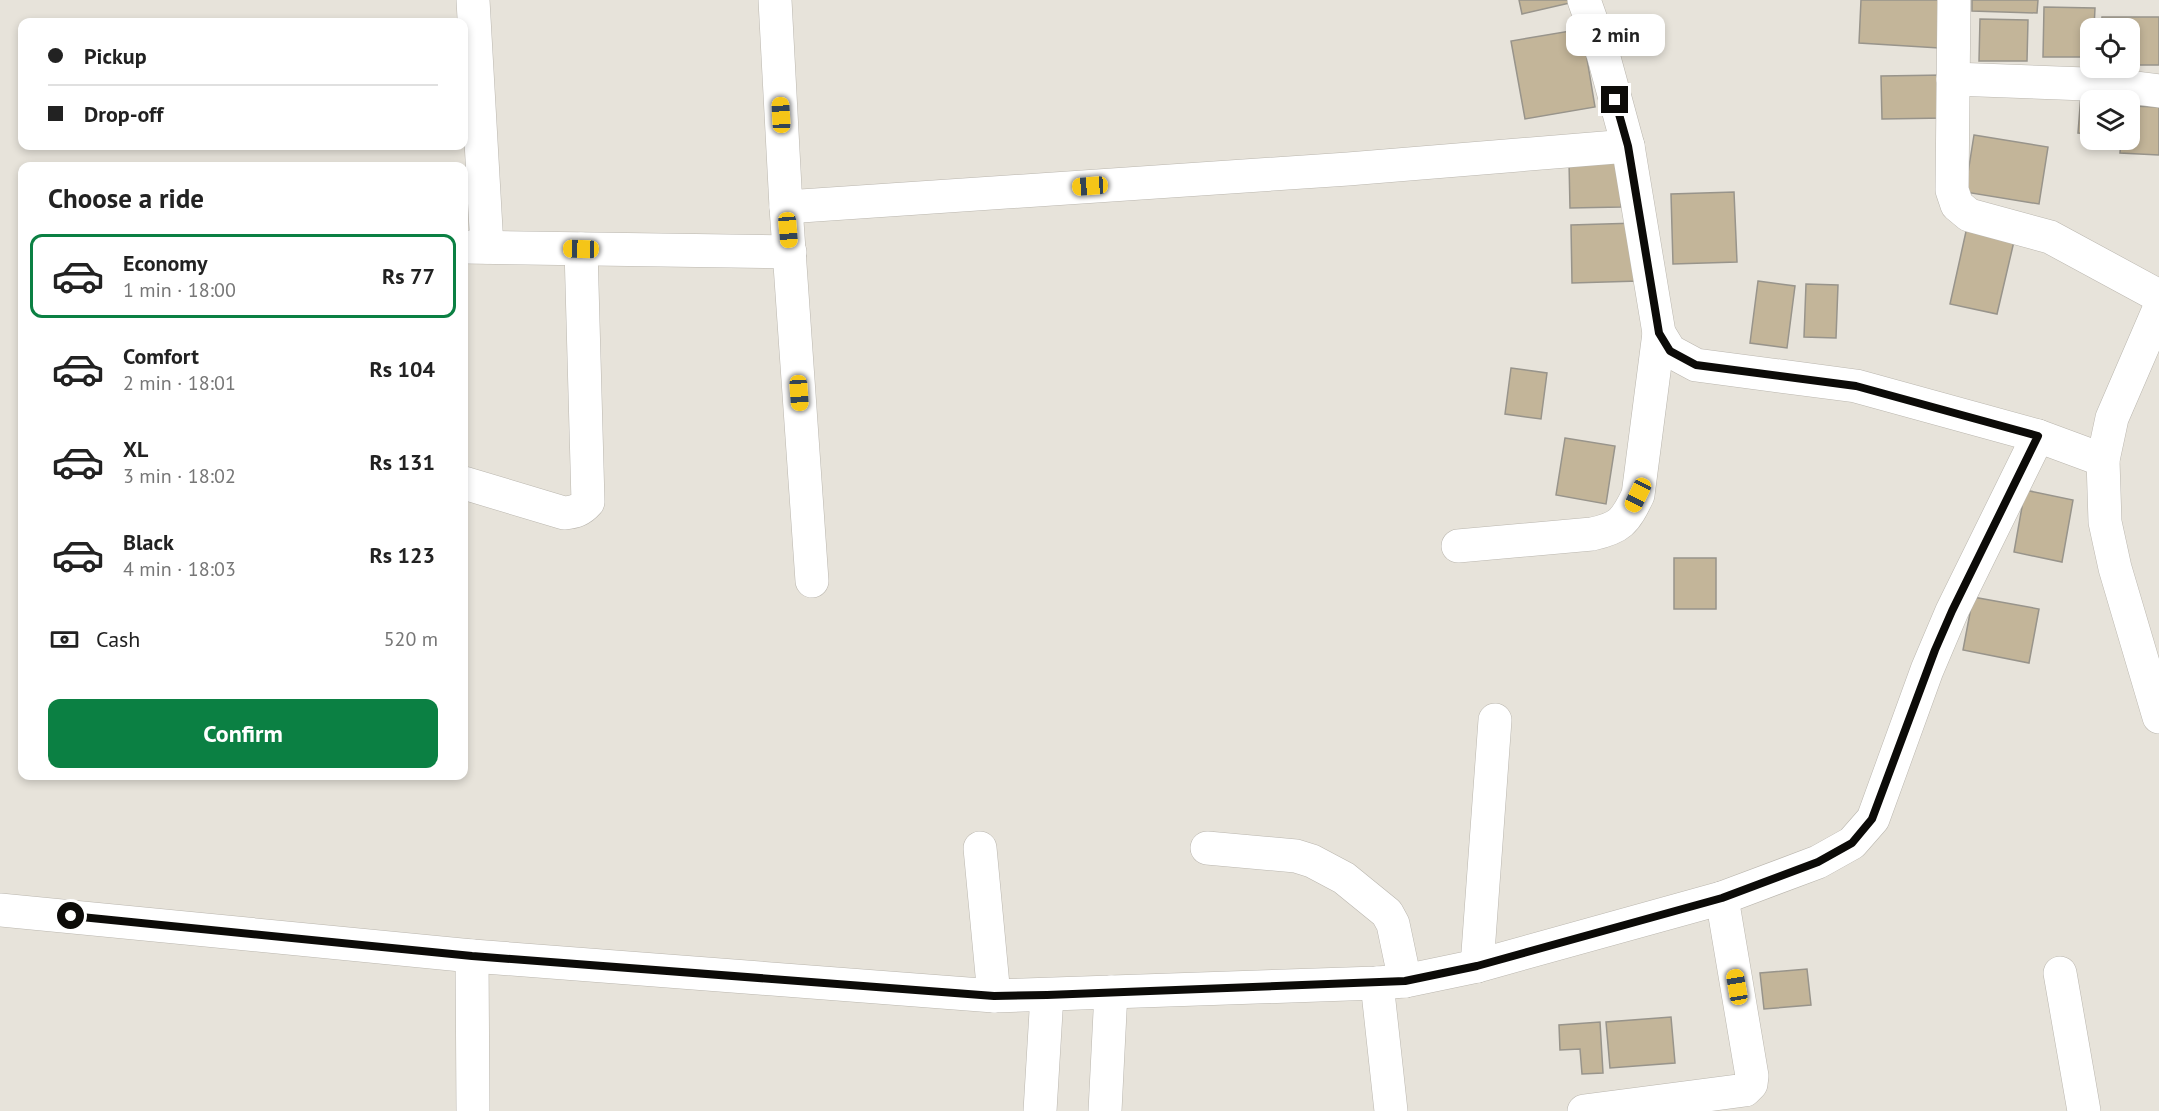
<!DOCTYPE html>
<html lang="en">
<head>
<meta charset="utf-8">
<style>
	body { margin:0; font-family:"PT Sans",sans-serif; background:#f6f6f6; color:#222; height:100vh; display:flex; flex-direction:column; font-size:22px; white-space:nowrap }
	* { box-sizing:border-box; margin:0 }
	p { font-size:20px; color:#767676 }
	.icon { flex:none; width:33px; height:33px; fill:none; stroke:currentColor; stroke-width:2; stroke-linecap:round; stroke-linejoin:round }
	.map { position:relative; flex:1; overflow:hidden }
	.panel { position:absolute; left:18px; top:162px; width:450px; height:618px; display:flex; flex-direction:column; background:#fff; border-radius:12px; box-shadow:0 3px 9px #0003 }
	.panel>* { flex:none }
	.top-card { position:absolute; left:18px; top:18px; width:450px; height:132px; border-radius:12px; box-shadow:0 3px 9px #0003; display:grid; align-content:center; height:132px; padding:0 30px; background:#fff }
	.tools { position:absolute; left:2080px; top:18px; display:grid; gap:12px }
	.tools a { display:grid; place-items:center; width:60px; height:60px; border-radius:12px; background:#fff; box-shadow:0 3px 9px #0003; font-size:30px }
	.end { position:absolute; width:27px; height:27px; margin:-14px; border:8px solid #0c0b08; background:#fff; box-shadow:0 0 0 3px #fff }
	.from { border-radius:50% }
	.bubble { position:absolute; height:42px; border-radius:12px; background:#fff; box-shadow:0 3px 9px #0003; font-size:20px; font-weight:800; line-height:42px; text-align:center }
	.car { position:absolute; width:18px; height:36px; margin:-18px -9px; border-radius:8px; box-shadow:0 0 4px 2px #0007; background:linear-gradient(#f5c518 24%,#345 0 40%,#f5c518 0 76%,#345 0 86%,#f5c518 0) }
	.top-card b { display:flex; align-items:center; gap:21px; height:57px; font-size:22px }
	.top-card b+b { border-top:2px solid #e0e0e0 }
	.top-card i { width:15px; height:15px; background:#222 }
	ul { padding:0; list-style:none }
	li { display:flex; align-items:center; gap:18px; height:84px; margin:0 12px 9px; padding:0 18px; border:3px solid transparent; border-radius:12px }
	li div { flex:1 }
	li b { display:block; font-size:22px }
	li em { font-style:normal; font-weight:800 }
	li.current { border-color:#0b8043 }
	li>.icon { width:54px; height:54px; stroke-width:1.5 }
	h2 { padding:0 30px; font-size:27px; line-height:72px }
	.pay { display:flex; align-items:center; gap:15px; height:66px; padding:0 30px; font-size:22px }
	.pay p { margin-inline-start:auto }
	.cta { display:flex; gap:12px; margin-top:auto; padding:12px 30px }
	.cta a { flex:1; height:69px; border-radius:12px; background:#0b8043; color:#fff; font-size:24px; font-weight:800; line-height:69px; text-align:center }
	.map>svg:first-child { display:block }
</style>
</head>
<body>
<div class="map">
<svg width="2159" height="1111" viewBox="0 0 2159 1111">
	<rect width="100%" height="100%" fill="#e7e3da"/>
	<g fill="#c3b599" stroke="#98948b" stroke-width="1.5">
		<polygon points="1519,0 1573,0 1574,2 1522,14"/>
		<polygon points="1861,0 1942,0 1939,48 1859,43"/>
		<polygon points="1972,0 2038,0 2037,13 1972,11"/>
		<polygon points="2044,7 2095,8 2094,28 2091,28 2091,57 2043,57"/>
		<polygon points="2102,17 2159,17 2159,65 2130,65 2130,28 2101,28"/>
		<polygon points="1980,19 2028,20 2027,61 1979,61"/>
		<polygon points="1582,29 1595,107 1525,119 1511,41"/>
		<polygon points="1944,75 1945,118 1882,119 1881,76"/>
		<polygon points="2081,94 2091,100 2091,134 2078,133"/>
		<polygon points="2130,106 2159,107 2159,155 2120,153 2121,140 2130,140"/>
		<polygon points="1974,135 2048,147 2039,204 1965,192"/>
		<polygon points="1620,161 1621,207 1570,208 1569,162"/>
		<polygon points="1734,192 1737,262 1673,264 1671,194"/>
		<polygon points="1637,223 1639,281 1572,283 1571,225"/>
		<polygon points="1967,227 2015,237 1997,314 1950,304"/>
		<polygon points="1758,281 1795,286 1787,348 1750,343"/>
		<polygon points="1806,284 1838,285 1836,338 1804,337"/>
		<polygon points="1511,368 1547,373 1541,419 1505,414"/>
		<polygon points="1565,438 1615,446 1606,504 1556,495"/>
		<polygon points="2025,490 2073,500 2062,562 2014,552"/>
		<rect x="1674" y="558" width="42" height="51"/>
		<polygon points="1973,597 2039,609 2029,663 1963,650"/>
		<polygon points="1807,969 1811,1005 1764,1009 1760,973"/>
		<polygon points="1671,1017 1675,1063 1610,1068 1606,1022"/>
		<polygon points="1600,1022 1603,1073 1582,1074 1580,1049 1560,1050 1559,1025"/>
	</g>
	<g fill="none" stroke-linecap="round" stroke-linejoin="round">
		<g stroke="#bab6ae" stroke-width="34">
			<g id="minor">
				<polyline points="473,0 487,247"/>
				<polyline points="775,0 786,207 812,581"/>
				<polyline points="1584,0 1603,54 1628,146 1659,333 1670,351 1696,365 1856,386 2038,436 2103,460"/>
				<polyline points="1954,0 1952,190 1957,205 1969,215 2050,237 2159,296"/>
				<polyline points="1953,79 2113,85 2159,91"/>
				<polyline points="786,207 1348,169 1628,146"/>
				<polyline points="464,247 790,252"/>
				<polyline points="2159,309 2112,418 2103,460 2105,522 2115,568 2159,717"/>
				<path d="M464 483 564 513C575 512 581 510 588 502L581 249"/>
				<path d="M1458 546 1592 534C1620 528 1625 522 1638 495L1659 333"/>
				<polyline points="980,848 994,996"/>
				<polyline points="1207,848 1296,856 1312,861 1344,878 1387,913 1393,924 1405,981"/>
				<polyline points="0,910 472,956 994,996 1377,983 1405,981 1477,966 1722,898 1818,862 1852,843 1873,819 1927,670 1952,611 2038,436"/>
				<polyline points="472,956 473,1111"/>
				<polyline points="1477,966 1495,720"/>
				<polyline points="2060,973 2084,1111"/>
				<polyline points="1377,983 1391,1111"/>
				<polyline points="1040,1111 1047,995"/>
				<polyline points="1105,1111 1111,992"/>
				<polyline points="1584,1111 1745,1090 1751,1084 1752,1076 1722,898"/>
			</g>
		</g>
		<use href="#minor" stroke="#fff" stroke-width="33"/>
	</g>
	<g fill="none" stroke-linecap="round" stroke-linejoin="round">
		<polyline stroke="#0c0b08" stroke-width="8" points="71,916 472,956 994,996 1047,995 1405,981 1477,966 1722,898 1818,862 1852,843 1872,819 1935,650 1952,611 2038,436 1856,386 1696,365 1670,351 1659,333 1628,146 1615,100"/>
	</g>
</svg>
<div class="tools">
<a><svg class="icon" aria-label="locate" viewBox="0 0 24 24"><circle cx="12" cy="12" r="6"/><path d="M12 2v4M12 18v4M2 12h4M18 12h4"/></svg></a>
<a><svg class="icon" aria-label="layers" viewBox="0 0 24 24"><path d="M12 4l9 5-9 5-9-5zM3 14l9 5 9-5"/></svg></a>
</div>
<i class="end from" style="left:71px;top:916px"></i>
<i class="end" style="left:1615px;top:100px"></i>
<div class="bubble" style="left:1566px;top:14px;width:99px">2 min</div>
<i class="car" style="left:781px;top:115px;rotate:357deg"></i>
<i class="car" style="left:1090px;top:186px;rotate:266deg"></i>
<i class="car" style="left:788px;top:230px;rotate:175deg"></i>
<i class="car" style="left:581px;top:249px;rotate:271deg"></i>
<i class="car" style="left:799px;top:393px;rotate:176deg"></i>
<i class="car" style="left:1638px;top:495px;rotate:206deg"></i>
<i class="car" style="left:1737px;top:987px;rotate:350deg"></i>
<div class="top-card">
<b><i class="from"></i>Pickup</b>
<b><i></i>Drop-off</b>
</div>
<section class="panel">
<h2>Choose a ride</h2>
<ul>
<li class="current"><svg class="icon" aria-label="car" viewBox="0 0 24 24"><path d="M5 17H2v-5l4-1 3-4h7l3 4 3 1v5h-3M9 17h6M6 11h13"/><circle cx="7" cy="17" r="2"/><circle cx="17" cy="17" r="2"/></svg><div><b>Economy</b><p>1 min · 18:00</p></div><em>Rs 77</em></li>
<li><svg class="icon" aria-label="car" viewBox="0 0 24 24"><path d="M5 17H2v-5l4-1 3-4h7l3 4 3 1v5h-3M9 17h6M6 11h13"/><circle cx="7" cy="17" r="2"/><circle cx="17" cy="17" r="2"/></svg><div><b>Comfort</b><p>2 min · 18:01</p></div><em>Rs 104</em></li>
<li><svg class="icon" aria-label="car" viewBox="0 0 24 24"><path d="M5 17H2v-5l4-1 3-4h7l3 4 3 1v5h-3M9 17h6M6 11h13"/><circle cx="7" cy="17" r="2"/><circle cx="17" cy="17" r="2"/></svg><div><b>XL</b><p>3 min · 18:02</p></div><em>Rs 131</em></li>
<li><svg class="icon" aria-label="car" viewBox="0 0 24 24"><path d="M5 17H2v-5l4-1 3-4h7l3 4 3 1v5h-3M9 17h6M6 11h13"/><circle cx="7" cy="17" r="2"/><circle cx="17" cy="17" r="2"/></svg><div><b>Black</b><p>4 min · 18:03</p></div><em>Rs 123</em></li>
</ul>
<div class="pay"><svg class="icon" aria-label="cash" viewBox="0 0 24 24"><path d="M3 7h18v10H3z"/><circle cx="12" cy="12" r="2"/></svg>Cash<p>520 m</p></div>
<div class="cta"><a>Confirm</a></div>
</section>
</div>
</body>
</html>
